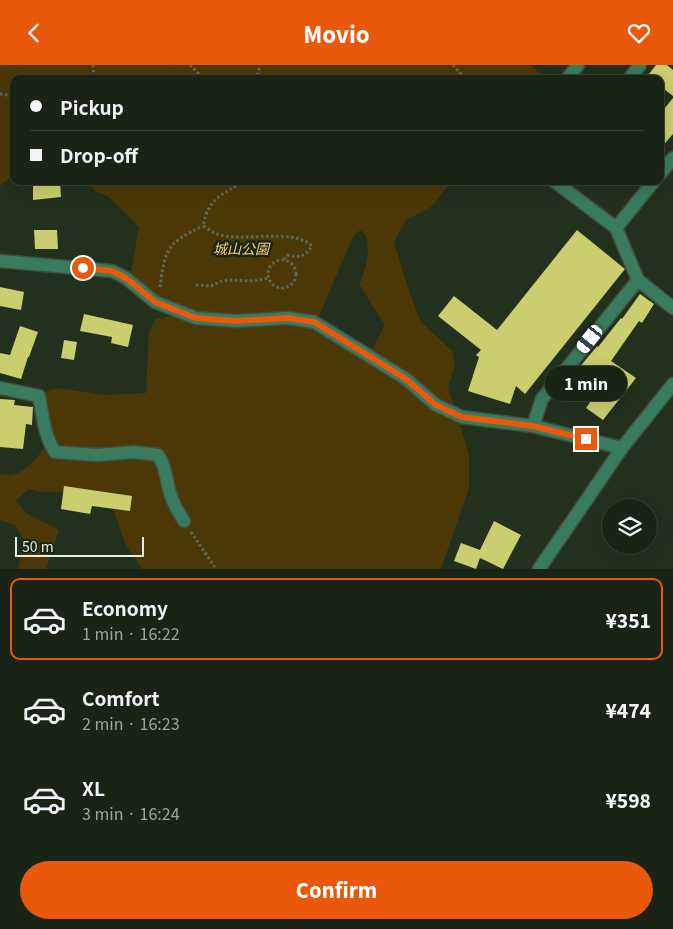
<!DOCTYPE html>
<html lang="en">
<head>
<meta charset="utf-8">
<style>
	body { margin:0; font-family:Georgia,"Noto Sans JP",serif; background:#273023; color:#f1f3f6; height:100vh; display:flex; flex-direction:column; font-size:19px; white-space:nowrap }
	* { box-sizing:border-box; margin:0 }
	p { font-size:16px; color:#9fa4a1 }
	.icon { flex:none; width:28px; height:28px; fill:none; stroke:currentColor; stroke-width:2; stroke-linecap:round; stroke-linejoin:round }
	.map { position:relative; height:504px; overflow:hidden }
	.drawer { display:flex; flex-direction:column; background:#1a2416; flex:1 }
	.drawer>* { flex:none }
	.top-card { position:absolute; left:10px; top:10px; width:654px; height:110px; border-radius:10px; box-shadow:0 5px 20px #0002,0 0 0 1px #384135; display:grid; align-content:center; height:110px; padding:0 20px; background:#1a2416 }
	.tools { position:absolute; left:602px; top:434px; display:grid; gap:10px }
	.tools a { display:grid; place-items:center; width:55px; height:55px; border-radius:50%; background:#1a2416; box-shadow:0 5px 20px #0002,0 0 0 1px #384135; font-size:25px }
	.scale { position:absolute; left:15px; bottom:12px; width:129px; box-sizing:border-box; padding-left:5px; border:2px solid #e4ede1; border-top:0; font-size:14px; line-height:18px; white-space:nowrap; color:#e4ede1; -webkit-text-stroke:4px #182613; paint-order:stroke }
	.end { position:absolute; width:22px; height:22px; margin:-11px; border:6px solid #ea580c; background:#fff; box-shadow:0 0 0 2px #fff }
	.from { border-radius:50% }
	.bubble { position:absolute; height:35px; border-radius:18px; background:#1a2416; box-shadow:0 5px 20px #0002,0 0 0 1px #384135; font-size:16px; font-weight:800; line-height:35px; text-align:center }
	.car { position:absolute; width:15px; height:30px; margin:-15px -8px; border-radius:6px; box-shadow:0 0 4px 1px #0007; background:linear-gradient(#fff 24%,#345 0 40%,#fff 0 76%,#345 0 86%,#fff 0) }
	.top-card b { display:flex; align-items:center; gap:18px; height:48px; font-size:19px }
	.top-card b+b { border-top:1px solid #384135 }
	.top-card i { width:12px; height:12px; background:#f1f3f6 }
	ul { padding:9px 0 0; list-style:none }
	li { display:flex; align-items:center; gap:15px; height:82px; margin:0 10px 8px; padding:0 10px; border:2px solid transparent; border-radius:10px }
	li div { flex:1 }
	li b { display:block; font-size:19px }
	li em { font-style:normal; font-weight:800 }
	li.current { border-color:#ea580c }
	li>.icon { width:45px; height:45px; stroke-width:1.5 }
	.action { display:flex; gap:10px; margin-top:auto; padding:10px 20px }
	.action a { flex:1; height:58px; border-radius:30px; background:#ea580c; color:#fff; font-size:20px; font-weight:800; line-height:58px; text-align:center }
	header { display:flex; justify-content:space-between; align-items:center; height:65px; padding:0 20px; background:#ea580c; color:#fff; font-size:22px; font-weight:800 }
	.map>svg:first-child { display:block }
</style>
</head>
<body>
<header><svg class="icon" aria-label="back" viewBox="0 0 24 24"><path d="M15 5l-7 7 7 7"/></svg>Movio<svg class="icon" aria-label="heart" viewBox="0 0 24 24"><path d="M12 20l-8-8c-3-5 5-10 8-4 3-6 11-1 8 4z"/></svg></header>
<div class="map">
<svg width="673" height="504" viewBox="0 0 673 504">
	<rect width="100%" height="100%" fill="#22301d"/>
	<g fill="#4c3806" fill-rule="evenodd">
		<polygon points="0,0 530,0 547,14 14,14 14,109 0,121"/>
		<path d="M86 116H452L431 142 406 155 394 177 406 217 420 256 452 286 455 301 448 322 469 390V423L441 504H142L125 478 110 435 102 426 41 427 28 424 16 436 26 448 59 465 46 504H18L24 475 15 460 0 455V409C4 409 9 411 12 410 27 407 39 390 48 378L44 339 47 326 59 323 103 330 146 328 149 267 156 254 182 249H222L187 246 142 223 130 213 139 162 109 132 95 126ZM360 165 366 170C370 188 367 202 359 219L385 260 365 298 319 266 314 251H319L353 172Z"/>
	</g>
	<g fill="#cace6e">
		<polygon points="656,0 667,0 673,5 673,31 660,21 660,14 645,14"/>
		<polygon points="673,33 673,69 660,84 660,49"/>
		<polygon points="33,116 60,116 61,132 33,135"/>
		<polygon points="34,165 57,165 58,184 35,184"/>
		<polygon points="577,165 625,204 525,329 516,321 510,339 468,326 479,292 476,290 481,285 438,251 454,231 497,265"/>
		<polygon points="0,222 24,227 21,245 0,241"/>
		<polygon points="640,229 654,239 642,258 639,256 611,296 636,313 603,355 586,343 600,323 578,304 597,281 598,282 621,253 622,254"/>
		<polygon points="84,249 133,260 128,282 111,278 112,272 80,266"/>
		<polygon points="20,261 38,267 29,292 28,292 21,314 0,308 0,288 10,290"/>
		<polygon points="64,275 77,277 74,295 61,293"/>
		<polygon points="0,334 15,335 14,340 33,342 32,360 26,359 23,384 0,382"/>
		<polygon points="64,421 132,431 130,446 92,441 90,449 61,444"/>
		<polygon points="494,456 521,470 503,504 480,493 476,504 454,496 461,478 480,485"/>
	</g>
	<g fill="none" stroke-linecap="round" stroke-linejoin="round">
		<g stroke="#414e3c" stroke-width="15">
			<g id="minor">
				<polyline points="567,14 578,0"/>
				<polyline points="629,14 640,0"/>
				<polyline points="660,109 673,93"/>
				<polyline points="554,116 616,163 638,215 673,243"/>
				<polyline points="616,163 654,116"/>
				<polyline points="0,196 112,206 126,213 155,237 196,253 236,256 288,253 314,257 406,314 436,340 462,352 533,361 622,383"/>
				<path d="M0 323 39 331C43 350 44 371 55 387L97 390 134 387 158 390C166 401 166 415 170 428 173 438 178 447 184 456"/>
				<polyline points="533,361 542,334 638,215"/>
				<polyline points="539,504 622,383 673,319"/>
			</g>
		</g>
		<g stroke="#5c6958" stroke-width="3" stroke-dasharray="2.5 2.5" stroke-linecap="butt">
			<polyline points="93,0 94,14"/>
			<polyline points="190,0 204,14"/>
			<polyline points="453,0 465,14"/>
			<polyline points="254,14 258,9 260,0"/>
			<polyline points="0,29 14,31"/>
			<path d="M245 116C223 129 208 133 203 161 207 163 212 167 217 169 243 178 292 162 312 181 305 192 300 193 287 190L284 195"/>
			<circle cx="282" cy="209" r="14"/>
			<polyline points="196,220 211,221 222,216 229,215 254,216 269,213"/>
			<path d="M160 222C165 182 168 178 203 161"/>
			<polyline points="191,467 216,504"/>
		</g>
		<use href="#minor" stroke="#397b5f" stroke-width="12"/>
	</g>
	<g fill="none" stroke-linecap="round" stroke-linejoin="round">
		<polyline stroke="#ea580c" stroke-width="6" points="83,203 112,206 126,213 155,237 196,253 236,256 288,253 314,257 406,314 436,340 462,352 533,361 586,374"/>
	</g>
	<g text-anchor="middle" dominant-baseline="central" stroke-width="5" stroke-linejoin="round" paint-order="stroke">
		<g font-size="14" font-style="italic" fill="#fcd176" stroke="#182613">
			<text x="241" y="183">城山公園</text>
		</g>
	</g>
</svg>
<div class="tools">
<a><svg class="icon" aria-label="layers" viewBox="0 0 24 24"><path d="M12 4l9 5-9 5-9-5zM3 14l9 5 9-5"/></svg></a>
</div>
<div class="scale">50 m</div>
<i class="end from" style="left:83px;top:203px"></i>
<i class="end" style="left:586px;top:374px"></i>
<div class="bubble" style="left:545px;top:301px;width:82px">1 min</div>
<i class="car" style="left:590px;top:274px;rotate:219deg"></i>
<div class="top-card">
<b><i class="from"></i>Pickup</b>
<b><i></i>Drop-off</b>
</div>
</div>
<section class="drawer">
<ul>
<li class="current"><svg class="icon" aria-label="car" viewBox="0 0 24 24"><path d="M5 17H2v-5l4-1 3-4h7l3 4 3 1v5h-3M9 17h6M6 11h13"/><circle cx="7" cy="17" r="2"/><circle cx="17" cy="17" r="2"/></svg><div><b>Economy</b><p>1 min · 16:22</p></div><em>¥351</em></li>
<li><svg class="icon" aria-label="car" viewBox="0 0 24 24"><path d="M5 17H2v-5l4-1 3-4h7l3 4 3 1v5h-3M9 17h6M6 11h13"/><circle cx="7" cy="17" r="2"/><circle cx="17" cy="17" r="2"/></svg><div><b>Comfort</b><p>2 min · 16:23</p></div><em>¥474</em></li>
<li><svg class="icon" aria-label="car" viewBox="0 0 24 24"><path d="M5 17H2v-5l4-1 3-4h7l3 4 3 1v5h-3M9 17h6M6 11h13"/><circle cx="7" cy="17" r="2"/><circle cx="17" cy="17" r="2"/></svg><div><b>XL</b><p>3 min · 16:24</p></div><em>¥598</em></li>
</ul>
<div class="action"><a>Confirm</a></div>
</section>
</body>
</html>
